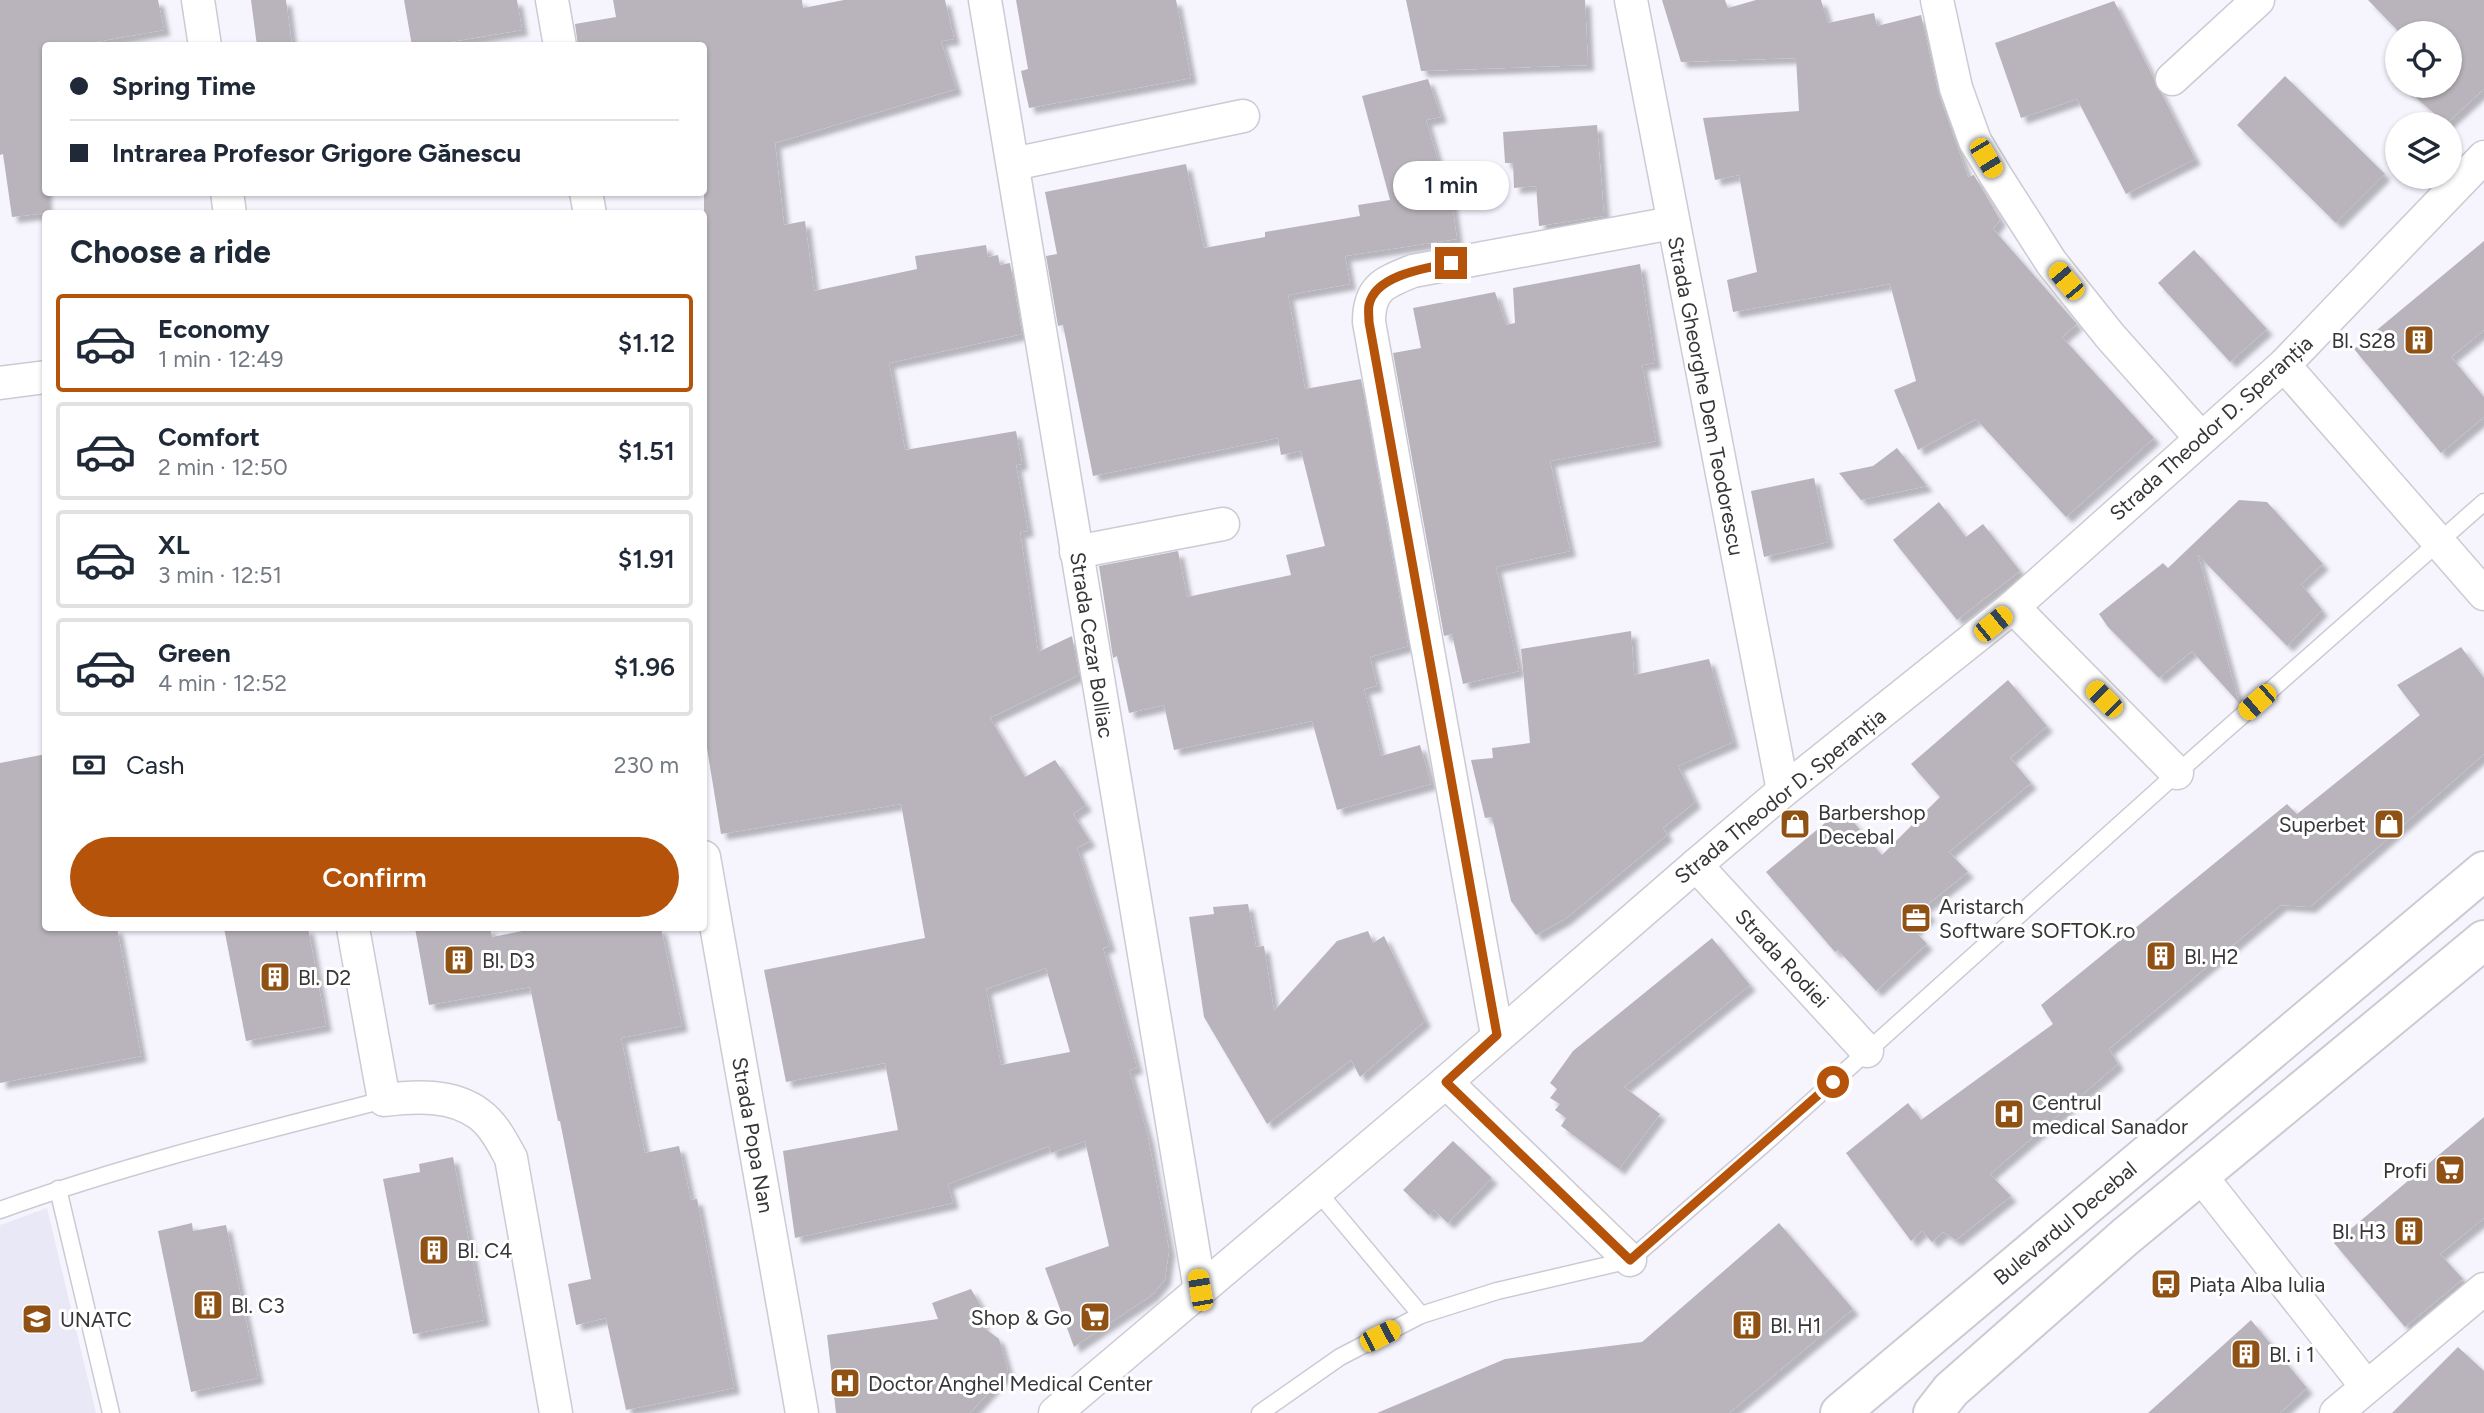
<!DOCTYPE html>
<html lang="en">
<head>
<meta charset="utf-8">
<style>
	body { margin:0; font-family:Figtree,sans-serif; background:#f6f6f7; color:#1f2937; height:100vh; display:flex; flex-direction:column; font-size:26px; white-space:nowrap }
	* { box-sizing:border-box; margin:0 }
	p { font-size:23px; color:#747a83 }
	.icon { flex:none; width:38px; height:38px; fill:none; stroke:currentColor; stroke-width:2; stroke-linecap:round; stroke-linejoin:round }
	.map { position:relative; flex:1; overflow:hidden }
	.details { position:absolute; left:42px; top:210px; width:665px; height:721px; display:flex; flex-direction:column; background:#fff; border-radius:7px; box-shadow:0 2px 5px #0004 }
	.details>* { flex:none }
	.banner { position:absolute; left:42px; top:42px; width:665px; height:154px; border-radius:7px; box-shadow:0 2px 5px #0004; display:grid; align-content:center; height:154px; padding:0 28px; background:#fff }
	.tools { position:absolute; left:2385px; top:21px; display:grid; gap:14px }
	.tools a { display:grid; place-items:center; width:77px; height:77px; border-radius:50%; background:#fff; box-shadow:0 2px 5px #0004; font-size:35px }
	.end { position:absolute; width:32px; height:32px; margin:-16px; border:9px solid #b45309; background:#fff; box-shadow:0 0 0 4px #fff }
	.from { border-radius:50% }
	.bubble { position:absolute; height:49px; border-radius:24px; background:#fff; box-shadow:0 2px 5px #0004; font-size:23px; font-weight:600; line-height:49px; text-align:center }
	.car { position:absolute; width:21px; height:42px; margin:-21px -10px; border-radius:9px; box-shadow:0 0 5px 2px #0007; background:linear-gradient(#f5c518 24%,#345 0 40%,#f5c518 0 76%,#345 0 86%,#f5c518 0) }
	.banner b { display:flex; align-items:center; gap:24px; height:66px; font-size:26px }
	.banner b+b { border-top:2px solid #e0e1e3 }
	.banner i { width:18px; height:18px; background:#1f2937 }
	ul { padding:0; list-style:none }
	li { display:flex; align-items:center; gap:21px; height:98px; margin:0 14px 10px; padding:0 14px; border:4px solid #e0e1e3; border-radius:7px }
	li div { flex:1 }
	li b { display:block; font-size:26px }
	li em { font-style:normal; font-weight:600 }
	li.active { border-color:#b45309 }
	li>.icon { width:63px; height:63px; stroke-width:1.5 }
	h2 { padding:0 28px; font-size:32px; line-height:84px }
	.pay { display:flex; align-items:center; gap:18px; height:77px; padding:0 28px; font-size:26px }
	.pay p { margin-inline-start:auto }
	.button { display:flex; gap:14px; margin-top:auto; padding:14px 28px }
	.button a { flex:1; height:80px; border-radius:42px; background:#b45309; color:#fff; font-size:28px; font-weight:600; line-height:80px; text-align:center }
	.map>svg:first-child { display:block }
</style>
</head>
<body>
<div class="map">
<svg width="2484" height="1413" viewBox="0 0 2484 1413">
	<defs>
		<filter id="shadow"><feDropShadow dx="6" dy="6" stdDeviation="2" flood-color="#0004"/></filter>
	</defs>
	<rect width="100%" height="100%" fill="#f6f5fe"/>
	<polygon fill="#e9e8f7" points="47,1208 96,1413 0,1413 0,1225"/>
	<g fill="#b9b4bb" fill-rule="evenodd" filter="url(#shadow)">
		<polygon points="0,0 158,0 164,30 73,46 46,46 46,213 12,217 3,154 0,155"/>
		<polygon points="251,0 286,0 292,46 257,46"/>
		<polygon points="404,0 517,0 522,30 426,46 412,46"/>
		<path d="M613 0H802L803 8 844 0H945L954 39 941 41 956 89 775 143 784 225 805 221 814 291 917 269 915 256 986 245 988 257 998 255 1000 265 1010 263 1022 334 889 363 905 450 1016 431 1022 464 1016 465 1028 531 1020 532 1038 652 1072 636 1079 675 990 718 1025 777 1055 760 1086 805 1073 814 1090 841 1077 848 1110 946 1103 948 1137 1068 1129 1070 1148 1137 1169 1250 1165 1279 1152 1295 1074 1347 1045 1268 1109 1246 1085 1141 1051 1153 1049 1146 948 1184 953 1203 795 1238 783 1151 898 1130 885 1063 786 1082 764 970 925 938 901 804 721 834 704 730V46H578L575 24 616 17ZM1046 968 1070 1052 1001 1065 986 989Z"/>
		<polygon points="1016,0 1176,0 1191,78 1029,108 1021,71 1028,69"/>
		<polygon points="1406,0 1585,0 1588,65 1421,71"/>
		<polygon points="1662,0 1725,0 1728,8 1756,0 1821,0 1828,23 1874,13 1877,26 1921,15 1938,92 1968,177 1974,175 2000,220 1993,229 2077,324 2062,337 2154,438 2066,517 1976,419 1918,450 1894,390 1916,381 1890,284 1733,312 1727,280 1757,272 1739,175 1715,180 1703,118 1799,111 1796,58 1681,62"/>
		<polygon points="2368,0 2484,0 2484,89 2446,124 2403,86 2450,86 2450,33 2400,33"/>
		<polygon points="2114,1 2195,159 2126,194 2077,99 2021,118 1995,43"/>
		<polygon points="2285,76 2385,174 2336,223 2237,125"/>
		<polygon points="1428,79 1441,117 1426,120 1447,192 1450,191 1457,239 1345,256 1350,284 1288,295 1305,389 1361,379 1408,646 1370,657 1377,686 1364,689 1381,756 1420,745 1431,784 1337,810 1312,721 1174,750 1164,705 1129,713 1117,656 1113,658 1099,566 1178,551 1187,597 1291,575 1286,555 1325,546 1301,451 1281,455 1278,438 1093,476 1063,325 1058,326 1046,256 1057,254 1045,192 1186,164 1204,248 1265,237 1265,232 1360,216 1358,205 1390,200 1362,96"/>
		<polygon points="1597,125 1604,216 1539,226 1536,186 1514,188 1513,163 1505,163 1503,132"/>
		<polygon points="2484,241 2484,330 2451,357 2484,397 2484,417 2441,453 2354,349"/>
		<polygon points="2194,250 2267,329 2230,362 2158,283"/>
		<polygon points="1640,264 1655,363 1642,365 1656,441 1550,461 1570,551 1496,567 1519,671 1463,684 1452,634 1444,636 1393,353 1421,348 1413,308 1495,292 1506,325 1515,323 1513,288"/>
		<polygon points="1897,448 1927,486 1861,500 1839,473 1873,466"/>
		<polygon points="1814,478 1828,542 1764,557 1751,491"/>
		<polygon points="2239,500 2267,502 2323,564 2301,584 2322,610 2287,646 2198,555 2239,703 2192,651 2159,678 2108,627 2099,614 2163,563 2168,568"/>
		<polygon points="1939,502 1966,537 1983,524 2020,571 1957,620 1893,540"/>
		<polygon points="1631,631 1634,675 1709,659 1733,742 1678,766 1695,802 1663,828 1667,835 1565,919 1536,935 1511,901 1492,817 1485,818 1471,760 1493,758 1492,748 1530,743 1521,649"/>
		<polygon points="2461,647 2484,678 2484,754 2310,907 2281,905 2109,1049 2118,1064 1990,1174 2011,1196 1956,1240 1943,1232 1932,1242 1922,1231 1911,1241 1846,1153 1908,1103 1921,1120 2053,1024 2041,1005 2287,804 2297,814 2420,715 2397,685"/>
		<polygon points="2008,680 2047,726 2010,758 2031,783 1949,852 1968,872 1923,908 1930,915 1914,930 1927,944 1876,991 1838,950 1835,952 1766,872 1842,809 1882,855 1940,797 1911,764"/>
		<polygon points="46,754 46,928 117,928 141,1056 0,1083 0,763"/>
		<polygon points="1248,904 1256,947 1264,946 1274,1011 1337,941 1368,931 1373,943 1384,936 1425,1021 1360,1077 1351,1060 1267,1124 1204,1017 1189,917 1214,914 1213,907"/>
		<polygon points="224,928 308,928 326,1026 246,1041"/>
		<polygon points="415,928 490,928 492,937 537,928 661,928 682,1026 621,1038 645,1153 679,1146 691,1200 697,1199 734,1388 626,1410 606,1318 576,1325 568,1284 591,1279 560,1121 558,1121 530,987 429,1005"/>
		<polygon points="1712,938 1750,985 1624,1087 1660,1114 1619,1169 1561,1126 1566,1118 1555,1110 1560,1104 1550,1098 1557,1089 1550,1083 1573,1051"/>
		<polygon points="2484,1117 2484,1218 2440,1254 2463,1279 2405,1327 2334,1243"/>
		<polygon points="1453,1141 1492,1178 1448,1223 1434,1210 1429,1215 1403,1190"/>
		<polygon points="453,1157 484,1320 413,1334 383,1179 420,1172 419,1164"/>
		<polygon points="192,1223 193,1231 226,1225 258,1378 191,1392 158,1231"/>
		<polygon points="1779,1223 1853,1309 1729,1413 1377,1413 1505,1359 1642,1342"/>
		<polygon points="971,1289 982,1308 983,1327 999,1339 1008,1371 970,1413 836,1413 827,1335 938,1319 932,1303"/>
		<polygon points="2251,1320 2307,1388 2280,1413 2148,1413"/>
		<polygon points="2458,1347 2484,1371 2484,1413 2392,1413"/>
	</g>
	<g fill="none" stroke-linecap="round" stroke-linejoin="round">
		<g stroke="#cccbd4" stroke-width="19">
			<g id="lane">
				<polyline points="58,1189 111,1413"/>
				<polyline points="1318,1192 1421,1315"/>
				<path d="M0 1210C125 1165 255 1133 384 1100"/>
				<polyline points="1260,1413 1340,1357 1421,1315 1497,1291 1630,1260 1764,1144 2177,773 2484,502"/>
			</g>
		</g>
		<g stroke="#cccbd4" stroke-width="35">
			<g id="street">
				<polyline points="198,0 205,46"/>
				<polyline points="552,0 560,46"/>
				<polyline points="985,0 1200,1290"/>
				<polyline points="1631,0 1783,791"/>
				<polyline points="1937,0 1956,88 1975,141 1996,176 2051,262 2110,336 2200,437"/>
				<polyline points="2172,79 2258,0"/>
				<polyline points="1013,164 1243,116"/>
				<polyline points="227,192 230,214"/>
				<polyline points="586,192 590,214"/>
				<polyline points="2284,365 2484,594"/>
				<polyline points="0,383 46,377"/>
				<polyline points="1076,552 1223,524"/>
				<polyline points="2013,607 2177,773"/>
				<polyline points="704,857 802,1413"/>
				<polyline points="1696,865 1867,1051"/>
				<path d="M353 928 384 1100C415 1096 452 1094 479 1114 494 1125 502 1142 511 1158L556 1413"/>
				<path d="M1497 1035 1369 322C1369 288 1383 283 1413 271L1672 223"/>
				<polyline points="1446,1082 1630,1260"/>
				<polyline points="2200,1175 2366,1386"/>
				<polyline points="1055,1413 1446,1082 1696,865 1783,791 2013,607 2284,365 2484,157"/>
				<polyline points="2336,1413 2484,1289"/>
			</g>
		</g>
		<g stroke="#cccbd4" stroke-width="42">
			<g id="primary">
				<polyline points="1840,1413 2484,871"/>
				<polyline points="1933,1413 1951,1390 2125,1237 2484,940"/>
			</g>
		</g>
		<use href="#lane" stroke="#fff" stroke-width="16"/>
		<use href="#street" stroke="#fff" stroke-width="32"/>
		<use href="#primary" stroke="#fff" stroke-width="38"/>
	</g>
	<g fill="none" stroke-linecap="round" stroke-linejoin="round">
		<path stroke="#b45309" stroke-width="9" d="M1451 263C1426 268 1375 275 1369 305 1368 310 1369 317 1369 322L1497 1035 1446 1082 1630 1260 1833 1082"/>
	</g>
	<defs>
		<g id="building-square" transform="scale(1.575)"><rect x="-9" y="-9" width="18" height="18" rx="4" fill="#8f5214" stroke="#fff"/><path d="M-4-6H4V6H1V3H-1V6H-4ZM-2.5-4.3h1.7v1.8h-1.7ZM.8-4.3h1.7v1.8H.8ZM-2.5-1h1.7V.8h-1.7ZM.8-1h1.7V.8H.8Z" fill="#fff"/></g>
		<g id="shop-square" transform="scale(1.575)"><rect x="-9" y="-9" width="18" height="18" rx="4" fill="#8f5214" stroke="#fff"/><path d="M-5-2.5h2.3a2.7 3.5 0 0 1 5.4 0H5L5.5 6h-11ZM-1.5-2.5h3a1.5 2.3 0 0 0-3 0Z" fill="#fff"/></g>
		<g id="office-square" transform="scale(1.575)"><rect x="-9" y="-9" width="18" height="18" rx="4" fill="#8f5214" stroke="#fff"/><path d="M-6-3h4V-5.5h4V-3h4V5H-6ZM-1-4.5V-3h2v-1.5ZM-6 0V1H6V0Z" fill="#fff"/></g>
		<g id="hospital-square" transform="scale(1.575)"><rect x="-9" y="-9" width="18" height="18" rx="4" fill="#8f5214" stroke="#fff"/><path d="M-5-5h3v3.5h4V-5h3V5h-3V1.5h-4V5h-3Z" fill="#fff"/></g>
		<g id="supermarket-square" transform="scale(1.575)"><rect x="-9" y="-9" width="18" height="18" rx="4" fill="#8f5214" stroke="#fff"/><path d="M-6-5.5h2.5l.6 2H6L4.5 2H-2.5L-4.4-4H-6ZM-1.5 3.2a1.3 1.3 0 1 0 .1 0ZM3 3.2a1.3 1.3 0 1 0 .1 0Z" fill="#fff"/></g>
		<g id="bus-square" transform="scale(1.575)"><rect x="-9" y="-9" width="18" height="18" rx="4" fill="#8f5214" stroke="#fff"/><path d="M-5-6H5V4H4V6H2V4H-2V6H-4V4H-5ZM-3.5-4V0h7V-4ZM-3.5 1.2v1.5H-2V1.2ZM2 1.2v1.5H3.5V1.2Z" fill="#fff"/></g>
		<g id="university-square" transform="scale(1.575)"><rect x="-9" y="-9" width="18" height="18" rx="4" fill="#8f5214" stroke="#fff"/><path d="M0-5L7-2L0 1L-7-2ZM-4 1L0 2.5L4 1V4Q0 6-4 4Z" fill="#fff"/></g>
	</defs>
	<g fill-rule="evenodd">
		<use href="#building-square" x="2419" y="340"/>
		<use href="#shop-square" x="1795" y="824"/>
		<use href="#shop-square" x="2389" y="824"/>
		<use href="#office-square" x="1916" y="918"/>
		<use href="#building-square" x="2161" y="956"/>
		<use href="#building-square" x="459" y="960"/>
		<use href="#building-square" x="275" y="977"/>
		<use href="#hospital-square" x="2009" y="1114"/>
		<use href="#supermarket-square" x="2450" y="1170"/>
		<use href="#building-square" x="2409" y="1231"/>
		<use href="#building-square" x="434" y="1250"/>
		<use href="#bus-square" x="2166" y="1284"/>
		<use href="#building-square" x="208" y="1305"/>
		<use href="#supermarket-square" x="1095" y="1317"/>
		<use href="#university-square" x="37" y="1319"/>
		<use href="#building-square" x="1747" y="1325"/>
		<use href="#building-square" x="2246" y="1354"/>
		<use href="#hospital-square" x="845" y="1383"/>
	</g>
	<g text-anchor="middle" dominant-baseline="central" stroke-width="6" stroke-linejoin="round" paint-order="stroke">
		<g font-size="21" fill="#363639" stroke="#fff" text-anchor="start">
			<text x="2396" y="340" text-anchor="end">Bl. S28</text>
			<text x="1818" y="812">Barbershop<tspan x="1818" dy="24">Decebal</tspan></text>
			<text x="2366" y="824" text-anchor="end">Superbet</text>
			<text x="1939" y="906">Aristarch<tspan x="1939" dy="24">Software SOFTOK.ro</tspan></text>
			<text x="2184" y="956">Bl. H2</text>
			<text x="482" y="960">Bl. D3</text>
			<text x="298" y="977">Bl. D2</text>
			<text x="2032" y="1102">Centrul<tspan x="2032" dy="24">medical Sanador</tspan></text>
			<text x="2427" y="1170" text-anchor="end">Profi</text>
			<text x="2386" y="1231" text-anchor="end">Bl. H3</text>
			<text x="457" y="1250">Bl. C4</text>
			<text x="2189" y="1284">Piața Alba Iulia</text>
			<text x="231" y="1305">Bl. C3</text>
			<text x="1072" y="1317" text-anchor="end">Shop &amp; Go</text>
			<text x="60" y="1319">UNATC</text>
			<text x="1770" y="1325">Bl. H1</text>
			<text x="2269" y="1354">Bl. i 1</text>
			<text x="868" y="1383">Doctor Anghel Medical Center</text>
		</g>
		<g font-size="21" fill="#363639" stroke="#fff">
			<text transform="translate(1706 396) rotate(79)">Strada Gheorghe Dem Teodorescu</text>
			<text transform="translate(2211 428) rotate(-42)">Strada Theodor D. Speranția</text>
			<text transform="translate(1092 645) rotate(81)">Strada Cezar Bolliac</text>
			<text transform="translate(1780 796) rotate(-39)">Strada Theodor D. Speranția</text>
			<text transform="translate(1782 958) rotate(47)">Strada Rodiei</text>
			<text transform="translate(753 1135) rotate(80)">Strada Popa Nan</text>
			<text transform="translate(2065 1223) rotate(-40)">Bulevardul Decebal</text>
		</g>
	</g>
</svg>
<div class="tools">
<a><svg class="icon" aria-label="locate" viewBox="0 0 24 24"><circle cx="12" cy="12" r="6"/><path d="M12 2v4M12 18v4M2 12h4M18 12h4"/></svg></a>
<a><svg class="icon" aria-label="layers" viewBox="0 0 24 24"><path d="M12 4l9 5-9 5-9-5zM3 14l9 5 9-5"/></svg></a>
</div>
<i class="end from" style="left:1833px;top:1082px"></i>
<i class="end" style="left:1451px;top:263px"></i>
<div class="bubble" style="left:1393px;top:161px;width:116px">1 min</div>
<i class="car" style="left:1986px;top:158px;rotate:149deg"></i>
<i class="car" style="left:2066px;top:281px;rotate:320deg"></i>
<i class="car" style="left:1993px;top:624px;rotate:51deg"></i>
<i class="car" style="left:2104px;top:699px;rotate:315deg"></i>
<i class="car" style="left:2257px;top:702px;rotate:229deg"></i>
<i class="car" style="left:1200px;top:1290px;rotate:350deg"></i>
<i class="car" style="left:1380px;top:1336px;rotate:63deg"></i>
<div class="banner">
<b><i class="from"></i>Spring Time</b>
<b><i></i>Intrarea Profesor Grigore Gănescu</b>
</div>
<section class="details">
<h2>Choose a ride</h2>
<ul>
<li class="active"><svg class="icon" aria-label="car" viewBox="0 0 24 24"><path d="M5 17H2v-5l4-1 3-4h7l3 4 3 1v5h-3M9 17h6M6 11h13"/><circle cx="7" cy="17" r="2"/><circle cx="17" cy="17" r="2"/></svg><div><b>Economy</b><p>1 min · 12:49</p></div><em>$1.12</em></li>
<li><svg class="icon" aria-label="car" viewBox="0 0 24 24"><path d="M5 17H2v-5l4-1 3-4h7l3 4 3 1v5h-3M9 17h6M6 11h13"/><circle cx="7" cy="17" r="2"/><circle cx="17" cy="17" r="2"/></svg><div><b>Comfort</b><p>2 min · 12:50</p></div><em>$1.51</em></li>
<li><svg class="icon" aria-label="car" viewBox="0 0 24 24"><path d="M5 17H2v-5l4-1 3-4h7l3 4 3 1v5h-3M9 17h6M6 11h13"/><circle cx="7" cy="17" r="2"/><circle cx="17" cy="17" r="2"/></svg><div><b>XL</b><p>3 min · 12:51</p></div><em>$1.91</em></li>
<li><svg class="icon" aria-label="car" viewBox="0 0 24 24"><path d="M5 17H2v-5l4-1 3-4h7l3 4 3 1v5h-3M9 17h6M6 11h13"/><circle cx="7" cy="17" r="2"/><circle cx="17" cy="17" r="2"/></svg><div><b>Green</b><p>4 min · 12:52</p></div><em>$1.96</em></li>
</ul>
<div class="pay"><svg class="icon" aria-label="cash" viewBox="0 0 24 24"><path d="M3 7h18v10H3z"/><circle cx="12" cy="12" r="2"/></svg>Cash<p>230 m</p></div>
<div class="button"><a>Confirm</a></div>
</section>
</div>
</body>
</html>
